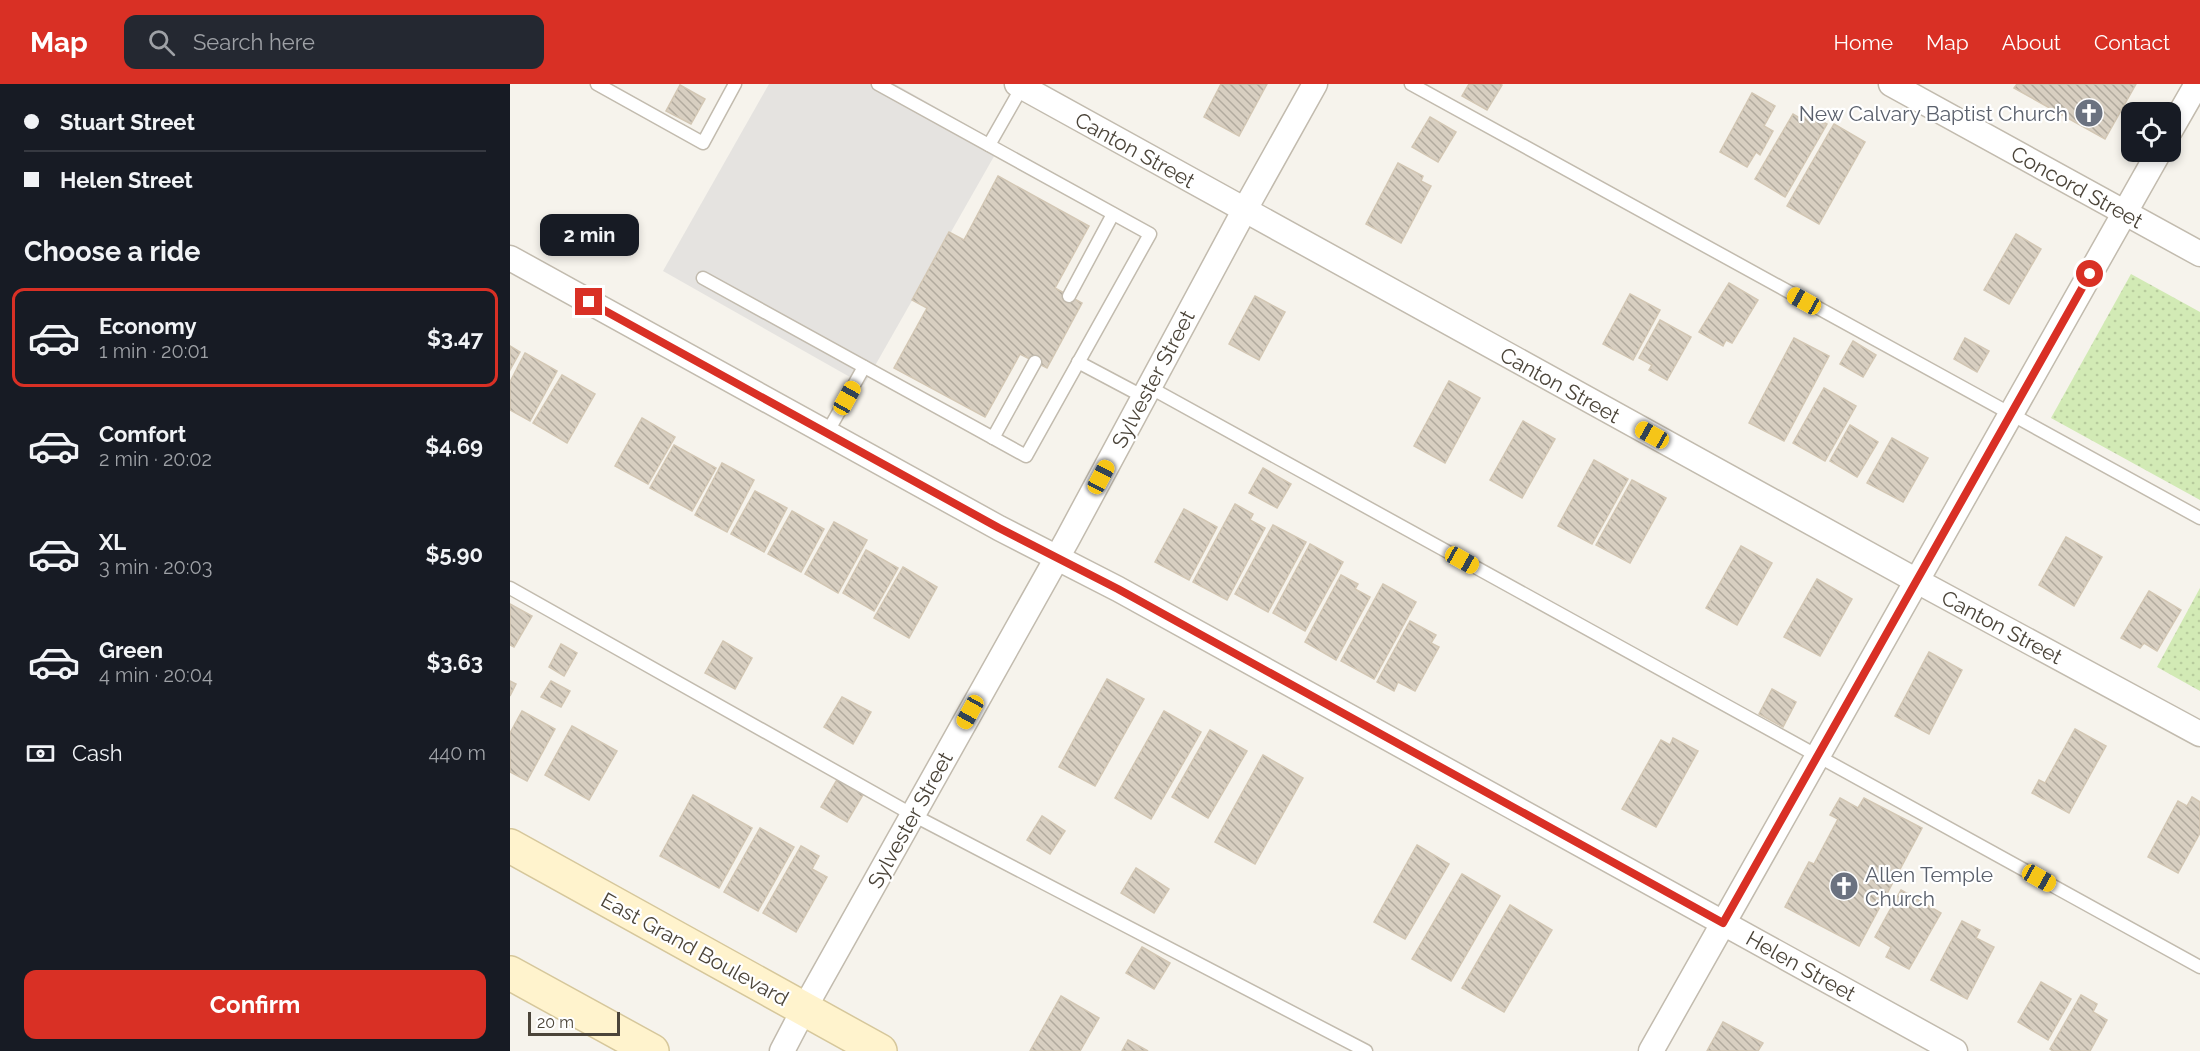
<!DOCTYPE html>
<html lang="en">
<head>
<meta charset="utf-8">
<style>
	body { margin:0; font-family:Raleway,sans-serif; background:#242831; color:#f1f3f6; height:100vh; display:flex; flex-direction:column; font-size:22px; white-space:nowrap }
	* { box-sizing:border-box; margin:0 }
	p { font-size:20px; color:#9ea1a6 }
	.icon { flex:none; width:33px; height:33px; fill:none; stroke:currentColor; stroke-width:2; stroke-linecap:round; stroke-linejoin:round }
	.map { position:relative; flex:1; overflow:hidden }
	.drawer { display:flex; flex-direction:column; background:#171b24; width:510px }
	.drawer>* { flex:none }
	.guide { display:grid; align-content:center; height:132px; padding:0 24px; background:#171b24 }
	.tools { position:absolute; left:1611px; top:18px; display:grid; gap:12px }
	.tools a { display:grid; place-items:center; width:60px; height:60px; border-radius:12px; background:#171b24; box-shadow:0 3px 9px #0003; font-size:30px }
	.scale { position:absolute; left:18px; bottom:15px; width:92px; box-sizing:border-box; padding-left:6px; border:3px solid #4b4439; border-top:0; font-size:16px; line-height:21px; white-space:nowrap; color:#4b4439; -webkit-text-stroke:4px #fff; paint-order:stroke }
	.end { position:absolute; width:27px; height:27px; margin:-14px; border:8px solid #d93025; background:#fff; box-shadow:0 0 0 3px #fff }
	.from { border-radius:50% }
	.bubble { position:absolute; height:42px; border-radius:12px; background:#171b24; box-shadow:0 3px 9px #0003; font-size:20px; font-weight:700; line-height:42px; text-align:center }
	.car { position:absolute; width:18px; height:36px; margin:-18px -9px; border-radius:8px; box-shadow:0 0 4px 2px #0007; background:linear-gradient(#f5c518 24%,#345 0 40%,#f5c518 0 76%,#345 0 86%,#f5c518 0) }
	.guide b { display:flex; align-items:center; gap:21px; height:57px; font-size:22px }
	.guide b+b { border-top:2px solid #363941 }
	.guide i { width:15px; height:15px; background:#f1f3f6 }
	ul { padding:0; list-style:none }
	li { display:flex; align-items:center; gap:18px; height:99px; margin:0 12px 9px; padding:0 12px; border:3px solid transparent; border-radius:12px }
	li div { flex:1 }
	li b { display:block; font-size:22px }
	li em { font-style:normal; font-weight:700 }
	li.selected { border-color:#d93025 }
	li>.icon { width:54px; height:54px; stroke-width:1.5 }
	h2 { padding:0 24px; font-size:27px; line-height:72px }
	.pay { display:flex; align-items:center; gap:15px; height:66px; padding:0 24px; font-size:22px }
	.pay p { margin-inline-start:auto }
	.action { display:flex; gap:12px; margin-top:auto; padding:12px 24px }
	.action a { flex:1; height:69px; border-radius:12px; background:#d93025; color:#fff; font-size:24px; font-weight:700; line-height:69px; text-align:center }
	header { display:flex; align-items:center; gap:36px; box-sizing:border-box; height:84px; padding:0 30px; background:#d93025; color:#fff }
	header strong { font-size:28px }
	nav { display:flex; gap:33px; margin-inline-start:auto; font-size:21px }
	.search { width:420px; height:54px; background:#242831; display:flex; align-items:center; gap:15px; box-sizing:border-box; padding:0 21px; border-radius:12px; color:#9ea1a6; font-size:22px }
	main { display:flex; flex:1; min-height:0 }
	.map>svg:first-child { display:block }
</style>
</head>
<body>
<header>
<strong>Map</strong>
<div class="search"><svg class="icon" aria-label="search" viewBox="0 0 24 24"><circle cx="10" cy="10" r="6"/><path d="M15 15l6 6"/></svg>Search here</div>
<nav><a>Home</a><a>Map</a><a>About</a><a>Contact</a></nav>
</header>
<main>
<section class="drawer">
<div class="guide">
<b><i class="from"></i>Stuart Street</b>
<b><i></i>Helen Street</b>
</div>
<h2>Choose a ride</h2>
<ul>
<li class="selected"><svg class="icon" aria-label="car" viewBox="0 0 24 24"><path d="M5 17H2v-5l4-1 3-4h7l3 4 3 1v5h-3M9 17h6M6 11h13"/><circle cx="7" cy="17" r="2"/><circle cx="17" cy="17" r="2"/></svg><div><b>Economy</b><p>1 min · 20:01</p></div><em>$3.47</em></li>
<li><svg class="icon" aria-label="car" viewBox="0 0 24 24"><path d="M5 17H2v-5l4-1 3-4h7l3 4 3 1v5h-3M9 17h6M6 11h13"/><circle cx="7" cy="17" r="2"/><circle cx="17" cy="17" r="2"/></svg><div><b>Comfort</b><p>2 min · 20:02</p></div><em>$4.69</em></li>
<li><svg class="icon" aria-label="car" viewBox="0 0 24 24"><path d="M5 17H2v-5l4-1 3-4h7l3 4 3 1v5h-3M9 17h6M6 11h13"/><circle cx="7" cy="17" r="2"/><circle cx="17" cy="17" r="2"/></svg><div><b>XL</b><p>3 min · 20:03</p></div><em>$5.90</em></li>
<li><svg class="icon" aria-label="car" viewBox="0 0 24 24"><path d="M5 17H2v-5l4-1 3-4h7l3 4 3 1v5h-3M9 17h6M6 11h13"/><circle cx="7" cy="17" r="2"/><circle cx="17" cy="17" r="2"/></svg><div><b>Green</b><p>4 min · 20:04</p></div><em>$3.63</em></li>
</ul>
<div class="pay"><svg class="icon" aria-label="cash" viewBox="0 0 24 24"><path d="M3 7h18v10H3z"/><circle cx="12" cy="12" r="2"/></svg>Cash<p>440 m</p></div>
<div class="action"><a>Confirm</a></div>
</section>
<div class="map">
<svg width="1690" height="967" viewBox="0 0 1690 967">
	<defs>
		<pattern id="grass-dots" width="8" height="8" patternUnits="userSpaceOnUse" patternTransform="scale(1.5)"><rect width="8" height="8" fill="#d2eab5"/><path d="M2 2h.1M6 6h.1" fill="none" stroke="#b6ca9c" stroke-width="1.8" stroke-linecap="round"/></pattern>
		<pattern id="building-back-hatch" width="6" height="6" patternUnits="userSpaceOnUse" patternTransform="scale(1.5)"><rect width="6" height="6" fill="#d8cfc1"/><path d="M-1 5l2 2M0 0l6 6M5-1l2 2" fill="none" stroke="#b1aa9e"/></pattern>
	</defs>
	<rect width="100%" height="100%" fill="#f6f3ec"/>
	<g fill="url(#grass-dots)">
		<polygon points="1621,190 1690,228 1690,416 1541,334"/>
		<polygon points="1690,504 1690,607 1647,583"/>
	</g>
	<polygon fill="#e5e3e0" points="259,0 385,0 491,60 354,301 153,187"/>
	<g fill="url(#building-back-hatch)" stroke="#d3c7b4" stroke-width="1.5">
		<polygon points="711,0 757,0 729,52 694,33"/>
		<polygon points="959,0 991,0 992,1 977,26 952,12"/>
		<polygon points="1507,0 1626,0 1595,55 1504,4"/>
		<polygon points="170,1 195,15 181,40 156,27"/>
		<polygon points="1242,9 1265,22 1254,42 1263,47 1250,71 1246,68 1237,83 1210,68"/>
		<polygon points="1297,29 1317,40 1275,113 1245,95 1283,30 1293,36"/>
		<polygon points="920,33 946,48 928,78 902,63"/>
		<polygon points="1324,40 1355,58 1309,140 1277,122"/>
		<polygon points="888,79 913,92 911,97 921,102 891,159 856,140"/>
		<polygon points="488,92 579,142 545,204 572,219 537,284 510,270 475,333 384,284 417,224 402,216 439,148 454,156"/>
		<polygon points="1506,150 1531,165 1499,220 1474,206"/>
		<polygon points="1219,199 1248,216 1222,259 1216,256 1213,262 1189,248"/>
		<polygon points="1120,210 1150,226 1123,276 1093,260"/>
		<polygon points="745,212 775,228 749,276 719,260"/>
		<polygon points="1150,236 1181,253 1157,296 1139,286 1142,281 1129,274"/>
		<polygon points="1284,254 1319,272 1274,357 1239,339"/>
		<polygon points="1455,254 1479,267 1467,288 1444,275"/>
		<polygon points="1343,257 1366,271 1353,293 1330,280"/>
		<polygon points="0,262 10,268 0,286"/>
		<polygon points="15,269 47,287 20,337 0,326 0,298"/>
		<polygon points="52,291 85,310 57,359 23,339"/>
		<polygon points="939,297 970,314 935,379 904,362"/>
		<polygon points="1314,304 1346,322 1315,377 1283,359"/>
		<polygon points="132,334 165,353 138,400 105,382"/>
		<polygon points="1013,337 1045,355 1012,414 980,396"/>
		<polygon points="1340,341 1368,358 1347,393 1320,377"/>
		<polygon points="1382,354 1418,374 1393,418 1357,399"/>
		<polygon points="164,361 206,384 182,427 140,404"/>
		<polygon points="1084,376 1118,395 1082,460 1048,442"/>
		<polygon points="212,379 244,396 217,448 185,431"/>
		<polygon points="753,384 781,400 767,424 739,409"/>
		<polygon points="1122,396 1156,414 1120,479 1086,461"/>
		<polygon points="245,407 277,424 254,468 221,450"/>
		<polygon points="725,420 743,430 740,436 755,444 717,516 683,498"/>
		<polygon points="674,425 707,443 679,496 645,478"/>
		<polygon points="282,427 314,445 291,488 258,470"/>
		<polygon points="324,438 357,456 328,509 295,490"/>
		<polygon points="763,441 796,458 758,528 725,510"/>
		<polygon points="1556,453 1592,473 1564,522 1529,501"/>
		<polygon points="800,460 833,478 795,547 763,529"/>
		<polygon points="1231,462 1262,479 1227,541 1196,524"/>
		<polygon points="356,466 388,484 364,527 333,509"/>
		<polygon points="393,483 427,503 399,554 364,534"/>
		<polygon points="831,491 848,500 845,505 860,513 826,576 795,558"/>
		<polygon points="1307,495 1342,515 1310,572 1274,553"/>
		<polygon points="873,500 906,518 864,595 831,577"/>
		<polygon points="1639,507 1671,526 1647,567 1634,559 1630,564 1611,554"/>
		<polygon points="0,520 22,532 4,563 0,561"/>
		<polygon points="900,537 926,551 921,559 929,563 905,607 888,598 884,607 867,598"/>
		<polygon points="213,557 242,574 225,605 195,589"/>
		<polygon points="51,560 67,569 54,592 39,583"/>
		<polygon points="1419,568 1452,586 1419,650 1385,632"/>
		<polygon points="597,595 634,615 585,702 549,683"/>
		<polygon points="0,597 6,600 0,612"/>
		<polygon points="41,597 60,607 51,623 31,613"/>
		<polygon points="1262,605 1286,618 1273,643 1249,630"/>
		<polygon points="332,613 361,628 343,660 314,643"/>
		<polygon points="12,627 45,645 17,697 0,688 0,649"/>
		<polygon points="654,627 691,648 641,735 605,714"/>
		<polygon points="62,642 107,667 79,716 35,691"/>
		<polygon points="1565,645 1596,662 1559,729 1522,709 1529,696 1535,699"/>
		<polygon points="700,646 737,667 698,734 662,713"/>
		<polygon points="1163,654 1188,667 1146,743 1112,725 1151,656 1160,661"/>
		<polygon points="753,671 793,694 745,780 705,758"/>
		<polygon points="328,694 354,709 337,738 311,723"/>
		<polygon points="183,711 242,744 209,804 150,772"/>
		<polygon points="1682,713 1690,718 1690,749 1668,789 1638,773 1668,717 1677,722"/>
		<polygon points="1330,714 1348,724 1354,714 1412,744 1349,862 1275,823 1299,778 1304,780 1328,735 1320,731"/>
		<polygon points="532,732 555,747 540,770 517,756"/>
		<polygon points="250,744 284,763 248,827 214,808"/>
		<polygon points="907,761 939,780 895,855 864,838"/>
		<polygon points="291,762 309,772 302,785 317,793 286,848 253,829"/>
		<polygon points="626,784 659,805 644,829 611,809"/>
		<polygon points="952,790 990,812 941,897 902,875"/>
		<polygon points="1391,806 1431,829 1399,885 1376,873 1381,863 1365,853"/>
		<polygon points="1000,821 1042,846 994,928 952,904"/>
		<polygon points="1452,837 1470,846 1466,854 1484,863 1457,915 1421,896"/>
		<polygon points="632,863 660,879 644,905 616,889"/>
		<polygon points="1531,898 1561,915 1538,956 1508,938"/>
		<polygon points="1571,911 1587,920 1583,928 1597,936 1580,967 1543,967 1540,965"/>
		<polygon points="551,912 589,934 570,967 520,967"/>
		<polygon points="1213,938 1253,959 1248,967 1197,967"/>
		<polygon points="618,956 638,967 612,967"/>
	</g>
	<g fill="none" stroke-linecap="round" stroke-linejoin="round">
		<g stroke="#c2bbae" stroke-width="15">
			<g id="service">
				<polyline points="87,0 193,59 225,0"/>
				<polyline points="901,0 1690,434"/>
				<polyline points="479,61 512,3"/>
				<polyline points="193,194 516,372 640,150 368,0"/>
				<polyline points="559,212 603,130"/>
				<polyline points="568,278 634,313"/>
				<polyline points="639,303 1690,883"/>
				<polyline points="317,349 354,283"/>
				<polyline points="483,354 525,278"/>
				<polyline points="0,504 403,731 856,967"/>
			</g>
		</g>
		<g stroke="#c2bbae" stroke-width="27">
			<g id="minor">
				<polyline points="507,0 1407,497 1690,650"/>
				<polyline points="1381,0 1690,170"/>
				<polyline points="1660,47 1687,0"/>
				<polyline points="0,174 489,444 608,505 1445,967"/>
				<polyline points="272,967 294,925 557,456 734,127 805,0"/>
				<polyline points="1141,967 1649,68"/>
			</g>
		</g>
		<g stroke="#d6c79b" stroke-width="36">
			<g id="secondary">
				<polyline points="0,762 370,967"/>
				<polyline points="0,889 142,967"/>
			</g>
		</g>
		<use href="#service" stroke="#fff" stroke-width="12"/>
		<use href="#minor" stroke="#fff" stroke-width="24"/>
		<use href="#secondary" stroke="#fff3cd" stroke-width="33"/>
	</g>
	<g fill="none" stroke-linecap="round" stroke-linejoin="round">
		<polyline stroke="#d93025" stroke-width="8" points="79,218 489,444 608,505 1213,839 1580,190"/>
	</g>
	<defs>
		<g id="church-disc" transform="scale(1.5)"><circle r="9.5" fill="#6b7280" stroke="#fff"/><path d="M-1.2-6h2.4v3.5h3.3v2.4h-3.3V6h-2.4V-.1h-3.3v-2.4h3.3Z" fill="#fff"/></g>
	</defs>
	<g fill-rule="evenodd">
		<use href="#church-disc" x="1579" y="29"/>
		<use href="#church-disc" x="1334" y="802"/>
	</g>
	<g text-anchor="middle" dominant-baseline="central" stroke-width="4.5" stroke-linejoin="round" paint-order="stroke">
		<g font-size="21" fill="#5b616d" stroke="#fff" text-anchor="end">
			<text x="1558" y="29">New Calvary Baptist Church</text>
			<text x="1355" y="790" text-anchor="start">Allen Temple<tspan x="1355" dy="24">Church</tspan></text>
		</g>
		<g font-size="21" fill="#4b4439" stroke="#fff">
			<text transform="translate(625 66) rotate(29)">Canton Street</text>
			<text transform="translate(1567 103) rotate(29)">Concord Street</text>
			<text transform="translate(643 295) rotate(-62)">Sylvester Street</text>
			<text transform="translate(1050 301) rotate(29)">Canton Street</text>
			<text transform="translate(1492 543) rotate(28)">Canton Street</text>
			<text transform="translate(400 736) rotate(-61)">Sylvester Street</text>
			<text transform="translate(185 865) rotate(29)">East Grand Boulevard</text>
			<text transform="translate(1291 882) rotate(29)">Helen Street</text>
		</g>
	</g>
</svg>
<div class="tools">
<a><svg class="icon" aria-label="locate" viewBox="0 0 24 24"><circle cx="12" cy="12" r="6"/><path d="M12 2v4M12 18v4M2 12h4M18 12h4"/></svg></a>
</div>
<div class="scale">20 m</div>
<i class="end from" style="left:1580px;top:190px"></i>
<i class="end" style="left:79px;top:218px"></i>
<div class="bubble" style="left:30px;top:130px;width:99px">2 min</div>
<i class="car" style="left:1294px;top:217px;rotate:299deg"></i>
<i class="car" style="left:337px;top:314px;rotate:29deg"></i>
<i class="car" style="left:1142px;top:351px;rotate:299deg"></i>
<i class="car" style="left:591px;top:393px;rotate:28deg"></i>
<i class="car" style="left:952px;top:476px;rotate:119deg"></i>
<i class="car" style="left:460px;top:628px;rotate:209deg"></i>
<i class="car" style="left:1529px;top:794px;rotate:119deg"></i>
</div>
</main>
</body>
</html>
